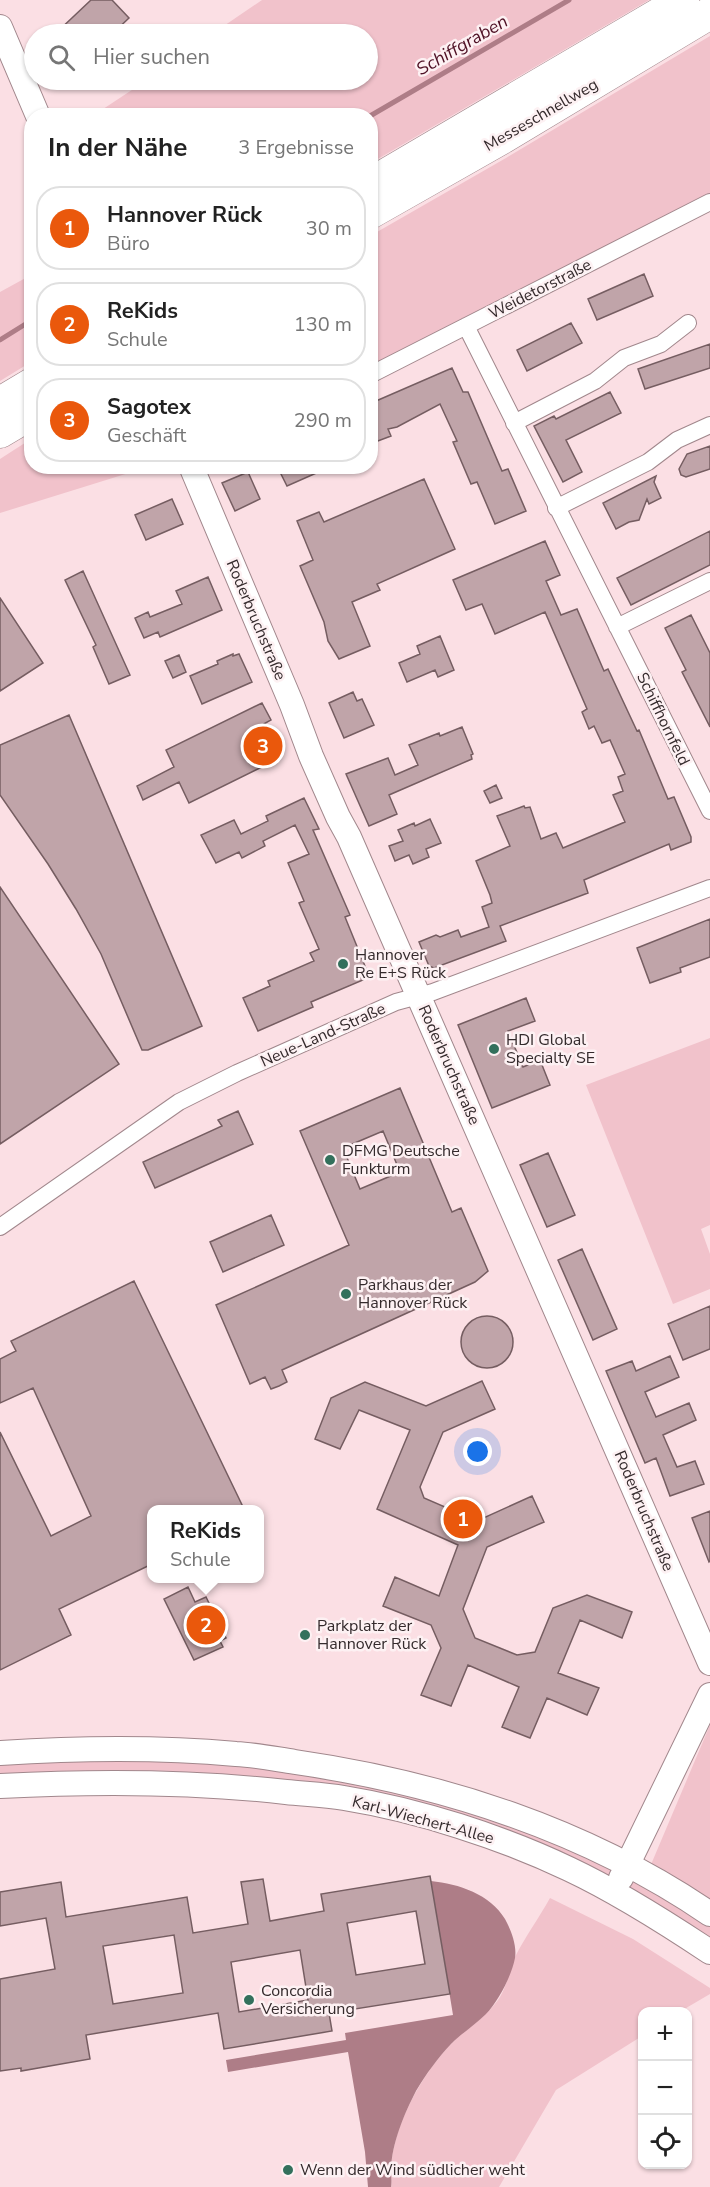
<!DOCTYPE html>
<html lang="de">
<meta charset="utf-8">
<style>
:root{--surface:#fff;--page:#f6f6f6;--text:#222;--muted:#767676;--line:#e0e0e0;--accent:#ea580c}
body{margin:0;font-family:"Nunito Sans",sans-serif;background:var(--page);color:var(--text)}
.controls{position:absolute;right:18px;bottom:18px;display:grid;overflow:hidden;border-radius:12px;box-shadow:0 2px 4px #0004}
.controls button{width:54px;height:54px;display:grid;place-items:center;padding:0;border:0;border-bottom:2px solid var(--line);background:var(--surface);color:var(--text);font:30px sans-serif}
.you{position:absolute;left:478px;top:1452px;width:21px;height:21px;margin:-15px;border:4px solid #fff;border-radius:50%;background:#1a73e8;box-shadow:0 0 0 9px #1a73e833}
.badge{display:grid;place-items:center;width:39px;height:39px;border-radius:50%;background:var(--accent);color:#fff;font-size:20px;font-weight:700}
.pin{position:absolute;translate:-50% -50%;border:3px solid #fff;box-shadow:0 2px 6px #0006}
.popup{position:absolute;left:147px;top:1505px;width:117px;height:78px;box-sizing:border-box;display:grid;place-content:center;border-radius:12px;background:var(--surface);filter:drop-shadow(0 2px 4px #0005);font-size:20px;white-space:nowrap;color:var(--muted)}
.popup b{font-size:22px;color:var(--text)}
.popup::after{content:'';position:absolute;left:50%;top:100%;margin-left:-12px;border:12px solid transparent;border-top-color:var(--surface)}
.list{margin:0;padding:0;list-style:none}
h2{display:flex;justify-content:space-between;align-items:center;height:78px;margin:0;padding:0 24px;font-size:26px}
h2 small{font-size:20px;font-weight:400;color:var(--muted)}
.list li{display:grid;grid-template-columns:39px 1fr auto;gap:18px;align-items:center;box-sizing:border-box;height:84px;margin:0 12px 12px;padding:0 12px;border:2px solid var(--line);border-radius:24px}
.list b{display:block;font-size:22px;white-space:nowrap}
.list p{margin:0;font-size:20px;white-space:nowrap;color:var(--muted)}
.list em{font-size:20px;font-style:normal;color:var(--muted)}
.icon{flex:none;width:33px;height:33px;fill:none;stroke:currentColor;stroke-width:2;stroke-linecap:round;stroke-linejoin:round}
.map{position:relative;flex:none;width:710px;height:2187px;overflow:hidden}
.search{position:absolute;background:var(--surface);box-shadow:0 2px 4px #0004;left:24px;top:24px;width:354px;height:66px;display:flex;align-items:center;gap:15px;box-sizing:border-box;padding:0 21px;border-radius:33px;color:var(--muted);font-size:22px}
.panel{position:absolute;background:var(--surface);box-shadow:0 2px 4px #0004;left:24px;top:108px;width:354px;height:366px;border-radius:24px}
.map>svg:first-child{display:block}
.green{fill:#f1c2cb}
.water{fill:#ae7d87}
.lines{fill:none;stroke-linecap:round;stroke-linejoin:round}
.stream{stroke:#ae7d87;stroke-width:5}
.building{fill:#c0a4a9;stroke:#755d61;stroke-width:1.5;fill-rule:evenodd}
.street-casing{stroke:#a1878c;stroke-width:18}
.secondary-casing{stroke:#a1878c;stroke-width:26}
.highway-casing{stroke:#a1878c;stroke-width:33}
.street{stroke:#fff;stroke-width:16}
.secondary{stroke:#fff;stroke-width:24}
.highway{stroke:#fff;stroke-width:32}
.poi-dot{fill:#33705c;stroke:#fdf1f3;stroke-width:2}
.labels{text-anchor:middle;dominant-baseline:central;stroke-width:5;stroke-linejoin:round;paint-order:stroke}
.street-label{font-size:16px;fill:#342a2c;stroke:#fdf1f3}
.poi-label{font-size:16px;fill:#342a2c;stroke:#fdf1f3;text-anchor:start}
.water-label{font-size:18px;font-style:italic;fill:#4f1125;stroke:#fdf1f3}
</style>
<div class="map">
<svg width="710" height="2187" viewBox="0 0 710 2187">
<rect width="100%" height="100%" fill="#fbdfe4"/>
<path class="green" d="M262,0H649L371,163L370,116L94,115L147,80H368V34H212Z
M710,36V202L371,375L370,236L506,158Z
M31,275V362L0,381V292Z
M31,439L32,466L148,467L0,513V459Z
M710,1038V1225L701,1229L710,1254V1289L673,1304L586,1085Z
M710,1725V1952L570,1869L345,1798L0,1786V1753L345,1769L647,1874Z
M550,1898L633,1939L710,1988V1994L681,2011L642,2012V2036L556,2090L499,2187H391C392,2181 391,2175 391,2169C393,2125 422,2074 452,2043C467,2028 486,2017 498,2000C507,1987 509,1971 515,1957C525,1937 539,1918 550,1898Z"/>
<path class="water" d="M431,1881C459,1884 490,1894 505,1919C511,1930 517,1945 515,1958C512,1975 498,2002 486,2014C475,2025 462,2033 451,2044C438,2058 426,2074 416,2091C404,2114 392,2143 391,2169C391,2175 392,2181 391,2187H368L365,2152L348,2052L228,2072L226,2060L346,2040L345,2033L453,2015Z"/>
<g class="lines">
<path class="stream" d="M370,116L569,0
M0,340L32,320"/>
</g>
<path class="building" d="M91,0H112L129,18L112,34H55Z
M644,274L653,296L597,320L588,299Z
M571,323L582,343L527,371L517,350Z
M710,344V368L645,389L638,369Z
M452,368L463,392H468L502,471L508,469L526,511L495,524L477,482L471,484L453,442L457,441L440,404L397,427L388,429L391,436L370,444V408L377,405L376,401Z
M610,392L621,413L566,440L582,472L563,482L534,426L554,416L556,419Z
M710,446V469L686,477L681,475L679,469L687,454Z
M277,466H330V467L287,486Z
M248,472L260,499L235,511L222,483Z
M656,476L654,482L661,498L649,504L647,499L639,520L629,522L616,529L603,503Z
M424,479L455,549L377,584L380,590L352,602L370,646L339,659L328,641L324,622L300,566L313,560L297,521L319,512L324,522Z
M172,499L183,524L146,540L135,515Z
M710,531V565L631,605L617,578Z
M545,541L560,575L546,581L561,615L577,609L604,671L608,669L637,731L639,730L668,799L674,797L691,837V842L671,850L669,844L584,880L588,893L500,926L506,941L434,968L429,966L419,942L436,935L440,937L458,930L461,937L489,927L482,907L492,903L490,895L476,861L510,846L497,816L524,806L525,808L530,807L541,839L556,833L563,848L625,822L613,795L623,791L618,777L625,774L610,740L602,743L594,726L589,729L582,712L587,709L545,612L495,634L482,604L466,610L453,580Z
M83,571L130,675L109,684L93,647L96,645L65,580Z
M208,577L222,610L160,637L158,632L144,638L135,618L148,612L150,617L182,604L176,591Z
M0,598L43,663L0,691Z
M691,615L710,653V727L682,672L686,670L665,628Z
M440,636L454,670L438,677L435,670L407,682L399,663L420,654L417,646Z
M233,654V656L239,654L252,682L202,704L190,676L218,664L217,661Z
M179,655L186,672L173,678L165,661Z
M353,692L357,701L362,699L374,725L344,738L329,703Z
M262,703L271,720L260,726L274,756V761L189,803L179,782L143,800L137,786L174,767L166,750Z
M69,715L202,1026L148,1050H142L101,954L76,909L48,864L0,795V745Z
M462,727L473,754L471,755L472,759L389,795L397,814L369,826L346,774L388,758L395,775L418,765L409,745L439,733L440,736Z
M496,785L502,798L490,803L484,791Z
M304,798L319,829L313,830L350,915L345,917L367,971L363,980L311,1002L313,1007L258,1031L243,998L270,986L268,981L314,961L310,953L319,949L299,903L304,901L288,863L309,854L295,825L263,841L265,846L242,858L239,852L216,863L201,835L234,820L241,834L268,821L266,816Z
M430,819L441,843L426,849L429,857L413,864L409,855L395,861L389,846L403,841L398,830L414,823L415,826Z
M0,887L119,1064L0,1144Z
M710,919V957L680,968L681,972L650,983L637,948Z
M526,998L535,1021L508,1031L523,1067L540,1060L550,1085L492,1108L458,1025Z
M400,1088L452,1212L461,1208L488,1271L475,1282L282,1370L287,1382L279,1386L271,1389L265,1377L250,1384L216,1305L349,1245L300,1131ZM383,1131L400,1172L360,1189L343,1148Z
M238,1111L253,1144L155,1188L143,1162L222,1126L218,1120Z
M548,1153L575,1215L547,1227L520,1165Z
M271,1215L284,1245L223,1272L210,1242Z
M582,1249L617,1329L593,1340L558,1260Z
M134,1281L244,1509H152V1564L59,1609L71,1635L0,1670V1432L51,1536L91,1516L33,1388L0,1403V1359L16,1351L11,1341Z
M710,1306V1349L683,1360L668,1324Z
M461 1342a26 26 0 1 1 52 0a26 26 0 1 1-52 0Z
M670,1356L679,1377L645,1392L656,1417L689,1403L696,1420L663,1435L677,1467L695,1461L704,1484L670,1496L656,1458L645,1463L606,1371L632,1361L636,1371Z
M482,1381L495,1409L443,1432L420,1487L424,1498L477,1521L532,1496L544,1522L487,1547L463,1609L475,1638L517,1655L535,1652L553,1608L587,1595L632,1612L622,1638L580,1620L558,1673L599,1688L587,1715L547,1698L530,1738L502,1727L519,1687L468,1665L451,1706L421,1695L441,1648L431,1625L383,1606L395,1577L439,1596L458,1545L377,1509L410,1430L359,1410L340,1449L315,1439L331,1398L365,1382L426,1406Z
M710,1511V1561L709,1562L692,1518Z
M188,1587L195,1602L206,1597L226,1638L220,1641L223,1647L194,1660L164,1599Z
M430,1876L450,1994L329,2013L332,2031L224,2049L218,2013L86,2035L90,2059L21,2071V2068L0,2071V1979L55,1969L46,1918L0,1926V1892L61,1882L66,1917L187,1897L193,1933L248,1924L241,1882L263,1879L270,1921L324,1911L321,1894ZM416,1911L425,1964L356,1975L347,1923ZM174,1935L183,1993L113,2004L103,1946ZM300,1950L308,2000L239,2012L231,1962Z"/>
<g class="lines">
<defs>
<path id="street" d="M466,326L710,811
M370,375L710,202
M514,423L595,381L624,358L661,344L688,323
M556,508L648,462L677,440L710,425
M617,627L710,581
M0,1227L179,1102L237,1073L396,1002L433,992L710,888"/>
<path id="secondary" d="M0,27L38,116
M191,466L292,705L311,756L338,817L349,837L710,1663
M0,1753C79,1748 158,1747 236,1754C256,1755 275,1759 295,1762C441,1783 587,1830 710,1914
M0,1786C96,1781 190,1781 286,1792C305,1794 325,1795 344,1798C418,1810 502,1837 569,1869C618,1892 665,1922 710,1952
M621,1878L710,1695"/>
<path id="highway" d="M370,184L683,0
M370,213L502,138L710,13
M0,403L32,384
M0,432L32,413"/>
</defs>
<use href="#street" class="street-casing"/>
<use href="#secondary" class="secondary-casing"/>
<use href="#highway" class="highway-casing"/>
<use href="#street" class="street"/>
<use href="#secondary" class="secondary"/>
<use href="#highway" class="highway"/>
</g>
<g class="poi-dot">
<circle cx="343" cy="964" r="6"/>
<circle cx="494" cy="1049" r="6"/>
<circle cx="330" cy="1160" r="6"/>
<circle cx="346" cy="1294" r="6"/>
<circle cx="305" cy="1635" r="6"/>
<circle cx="249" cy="2000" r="6"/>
<circle cx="288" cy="2170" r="6"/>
</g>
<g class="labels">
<g class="street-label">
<text transform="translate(541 115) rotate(-30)">Messeschnellweg</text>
<text transform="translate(540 289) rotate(-27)">Weidetorstraße</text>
<text transform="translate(256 620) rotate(67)">Roderbruchstraße</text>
<text transform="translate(663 719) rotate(64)">Schiffhornfeld</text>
<text transform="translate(323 1035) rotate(-24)">Neue-Land-Straße</text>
<text transform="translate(449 1065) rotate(66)">Roderbruchstraße</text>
<text transform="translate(644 1511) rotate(67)">Roderbruchstraße</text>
<text transform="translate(423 1820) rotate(15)">Karl-Wiechert-Allee</text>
</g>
<g class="poi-label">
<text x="355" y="955">Hannover<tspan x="355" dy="18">Re E+S Rück</tspan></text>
<text x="506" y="1040">HDI Global<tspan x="506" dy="18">Specialty SE</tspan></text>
<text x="342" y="1151">DFMG Deutsche<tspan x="342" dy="18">Funkturm</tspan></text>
<text x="358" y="1285">Parkhaus der<tspan x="358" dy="18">Hannover Rück</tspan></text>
<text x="317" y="1626">Parkplatz der<tspan x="317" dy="18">Hannover Rück</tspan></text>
<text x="261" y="1991">Concordia<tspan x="261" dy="18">Versicherung</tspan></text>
<text x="300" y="2170">Wenn der Wind südlicher weht</text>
</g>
<g class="water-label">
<text transform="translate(462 45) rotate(-30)">Schiffgraben</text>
</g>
</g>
</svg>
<div class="controls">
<button>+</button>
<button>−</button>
<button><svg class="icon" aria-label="locate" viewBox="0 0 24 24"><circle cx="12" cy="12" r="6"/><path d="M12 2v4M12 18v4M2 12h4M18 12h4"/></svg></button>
</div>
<div class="you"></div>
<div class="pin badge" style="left:463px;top:1519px">1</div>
<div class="pin badge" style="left:206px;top:1625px">2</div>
<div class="popup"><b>ReKids</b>Schule</div>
<div class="pin badge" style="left:263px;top:746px">3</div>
<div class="search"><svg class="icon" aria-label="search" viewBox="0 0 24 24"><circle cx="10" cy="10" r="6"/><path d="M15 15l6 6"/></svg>Hier suchen</div>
<section class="panel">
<h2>In der Nähe<small>3 Ergebnisse</small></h2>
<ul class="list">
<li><span class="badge">1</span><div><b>Hannover Rück</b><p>Büro</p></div><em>30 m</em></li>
<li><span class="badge">2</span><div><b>ReKids</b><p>Schule</p></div><em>130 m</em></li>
<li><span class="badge">3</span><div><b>Sagotex</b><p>Geschäft</p></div><em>290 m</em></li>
</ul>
</section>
</div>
